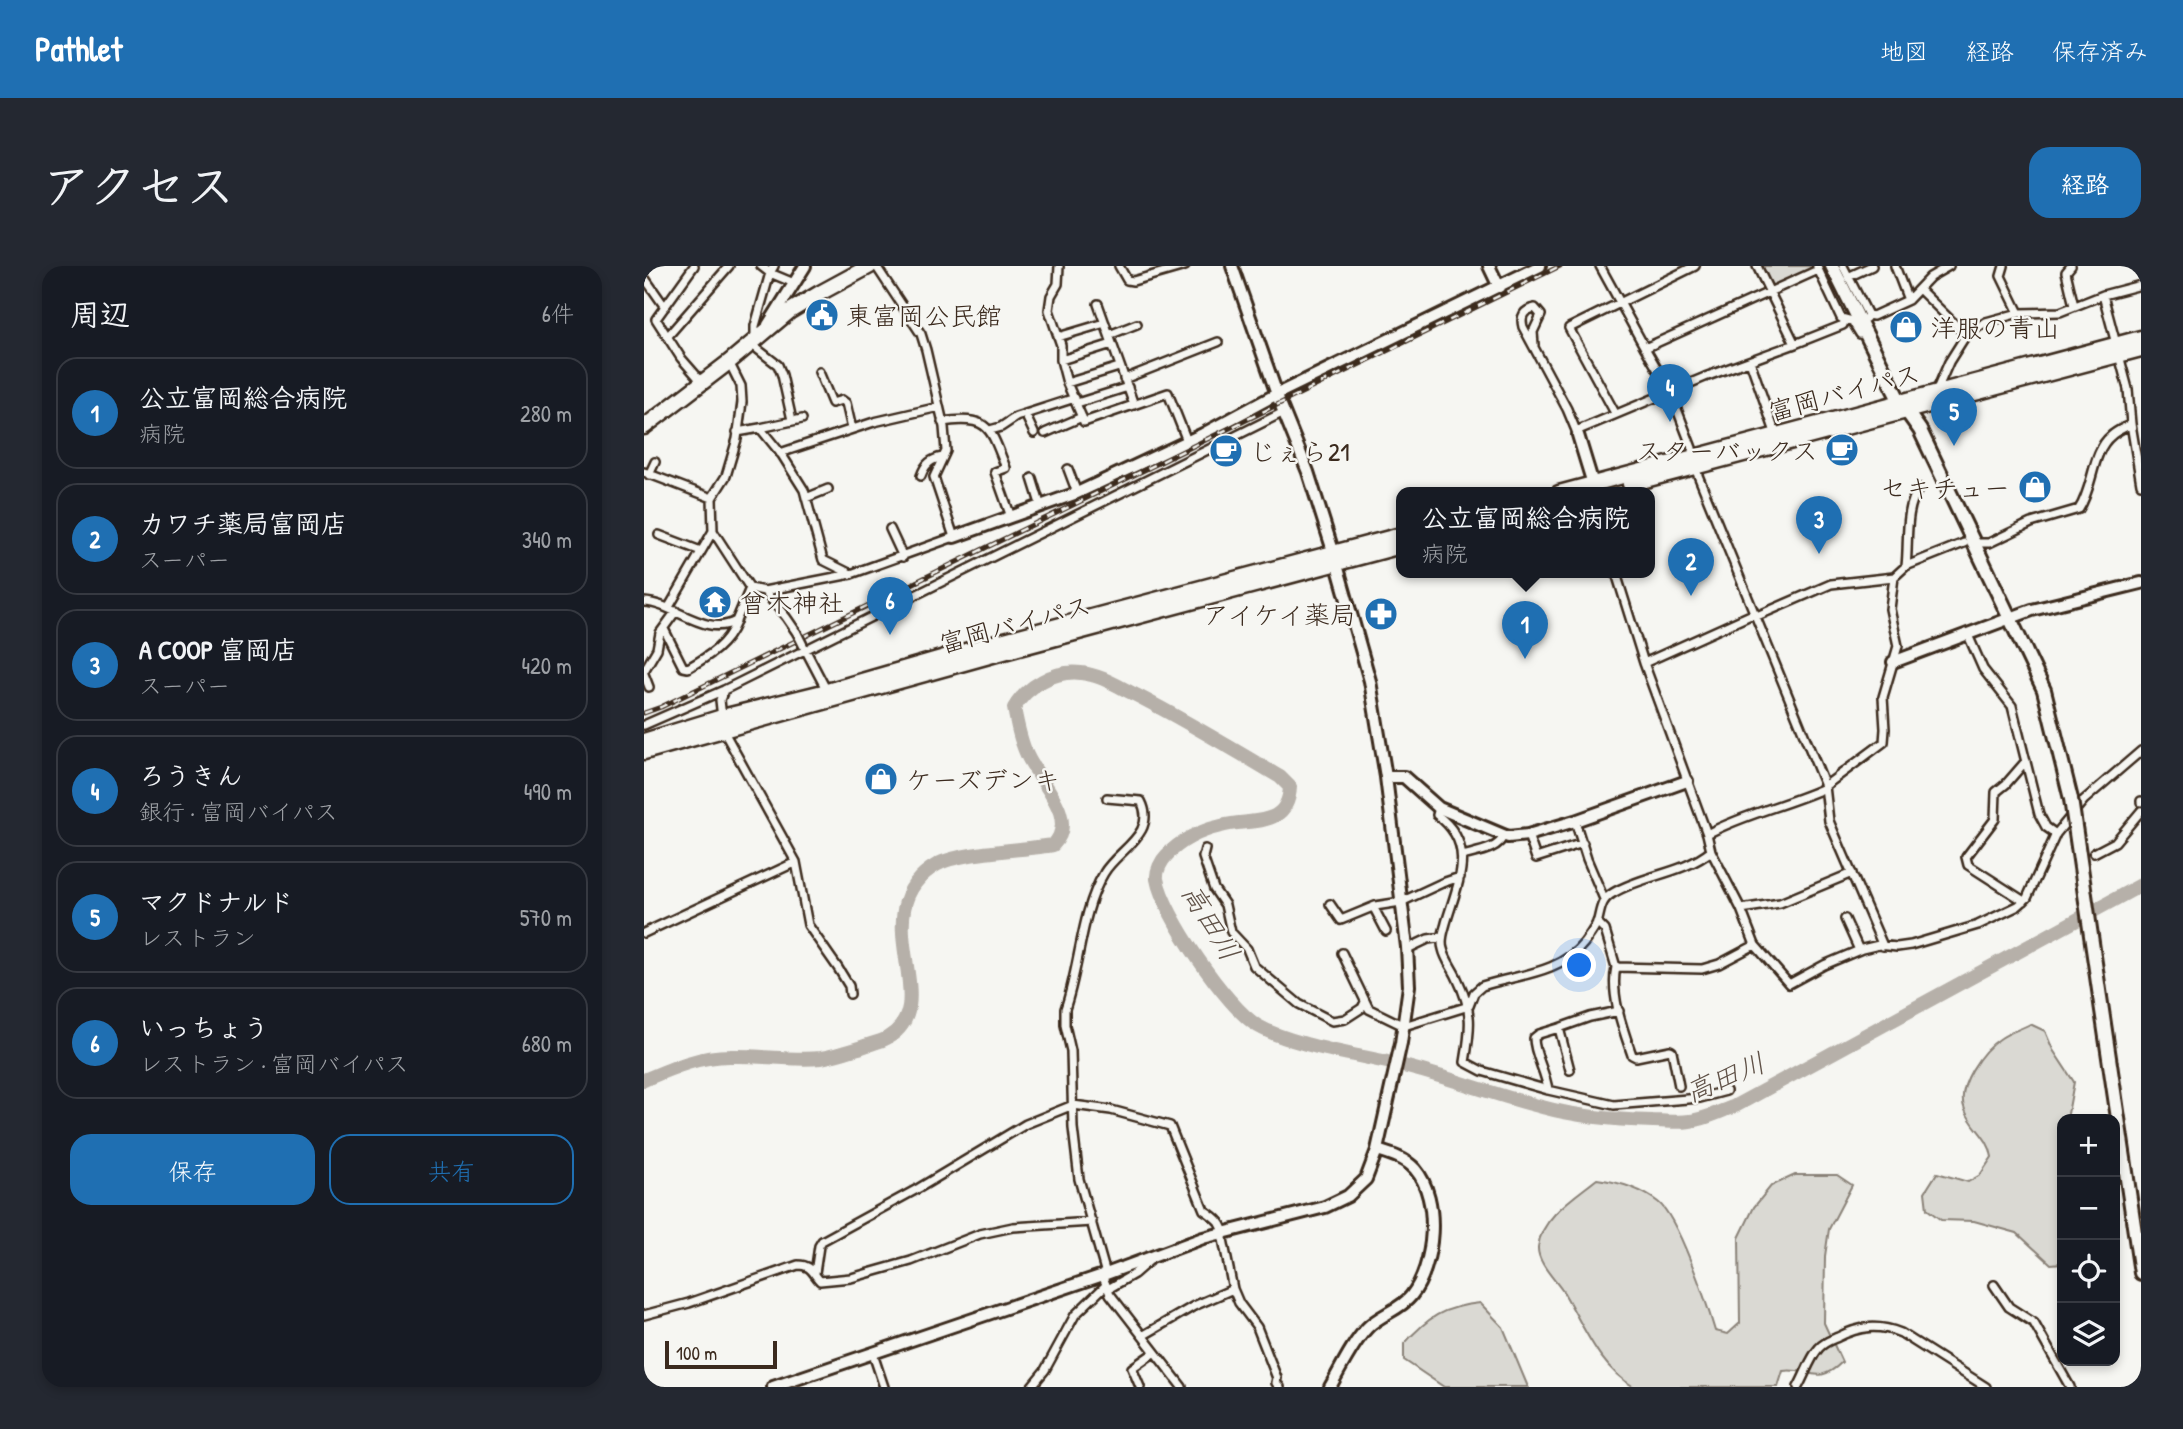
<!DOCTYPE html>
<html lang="ja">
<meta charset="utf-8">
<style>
:root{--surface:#171b24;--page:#242831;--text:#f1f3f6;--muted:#9ea1a6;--line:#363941;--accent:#1f6fb2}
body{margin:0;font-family:"Patrick Hand","Klee One",sans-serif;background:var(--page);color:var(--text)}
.controls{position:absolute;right:21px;bottom:21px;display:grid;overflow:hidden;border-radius:14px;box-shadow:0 4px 10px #0003}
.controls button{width:63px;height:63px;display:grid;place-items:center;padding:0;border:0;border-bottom:2px solid var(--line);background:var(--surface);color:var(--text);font:35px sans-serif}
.scale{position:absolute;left:21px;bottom:18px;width:112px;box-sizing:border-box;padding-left:7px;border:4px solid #3b2a1e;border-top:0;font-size:19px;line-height:24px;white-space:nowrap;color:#3b2a1e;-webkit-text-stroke:5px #f6f6f2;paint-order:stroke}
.you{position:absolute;left:936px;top:700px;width:24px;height:24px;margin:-18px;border:5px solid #fff;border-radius:50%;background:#1a73e8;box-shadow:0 0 0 10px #1a73e833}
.badge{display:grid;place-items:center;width:46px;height:46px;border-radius:50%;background:var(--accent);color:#fff;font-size:23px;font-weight:700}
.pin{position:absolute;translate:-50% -58px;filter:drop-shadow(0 2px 4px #0008)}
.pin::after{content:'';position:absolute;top:37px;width:24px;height:21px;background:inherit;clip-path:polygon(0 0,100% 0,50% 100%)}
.popup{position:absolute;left:752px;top:221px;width:259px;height:91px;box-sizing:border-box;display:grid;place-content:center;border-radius:14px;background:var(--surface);filter:drop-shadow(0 2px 5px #0005);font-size:23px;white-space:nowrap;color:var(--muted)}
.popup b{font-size:26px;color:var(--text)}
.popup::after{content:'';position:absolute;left:50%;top:100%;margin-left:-14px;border:14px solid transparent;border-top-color:var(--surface)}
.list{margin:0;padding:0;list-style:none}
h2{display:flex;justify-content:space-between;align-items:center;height:91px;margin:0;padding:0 28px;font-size:30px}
h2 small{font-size:23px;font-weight:400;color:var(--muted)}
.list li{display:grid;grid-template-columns:46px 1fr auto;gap:21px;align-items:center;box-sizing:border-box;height:112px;margin:0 14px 14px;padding:0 14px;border:2px solid var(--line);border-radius:21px}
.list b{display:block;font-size:26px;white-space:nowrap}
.list p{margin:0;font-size:23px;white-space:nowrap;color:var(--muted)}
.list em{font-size:23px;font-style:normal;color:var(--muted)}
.actions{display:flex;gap:14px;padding:21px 28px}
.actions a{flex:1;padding:16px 0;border:2px solid var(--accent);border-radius:21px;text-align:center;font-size:24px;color:var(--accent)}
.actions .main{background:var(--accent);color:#fff}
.icon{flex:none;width:38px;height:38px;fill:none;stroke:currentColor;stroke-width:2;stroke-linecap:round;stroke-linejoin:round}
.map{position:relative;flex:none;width:1497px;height:1121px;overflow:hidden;border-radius:21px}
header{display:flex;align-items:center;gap:42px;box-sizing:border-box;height:98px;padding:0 35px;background:var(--accent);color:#fff}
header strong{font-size:33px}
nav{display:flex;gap:38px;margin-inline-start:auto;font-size:24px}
.intro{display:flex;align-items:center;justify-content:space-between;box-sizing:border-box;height:168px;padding:0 42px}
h1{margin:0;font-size:49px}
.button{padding:18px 32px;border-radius:21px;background:var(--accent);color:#fff;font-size:24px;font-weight:700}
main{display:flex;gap:42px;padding:0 42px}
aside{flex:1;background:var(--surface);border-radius:21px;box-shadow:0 4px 10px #0003}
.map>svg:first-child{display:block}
.green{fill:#dad9d3;stroke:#8a8278;stroke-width:2}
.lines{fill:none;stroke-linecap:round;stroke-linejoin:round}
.river{stroke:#b6b0a9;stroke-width:14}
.street-casing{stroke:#3b2a1e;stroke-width:12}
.secondary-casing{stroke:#3b2a1e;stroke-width:16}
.primary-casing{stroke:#3b2a1e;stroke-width:18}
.highway-casing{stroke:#3b2a1e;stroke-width:19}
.street{stroke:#f6f6f2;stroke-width:7}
.secondary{stroke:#f6f6f2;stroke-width:10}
.primary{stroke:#f6f6f2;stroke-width:12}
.highway{stroke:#f6f6f2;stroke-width:14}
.rail-casing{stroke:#3b2a1e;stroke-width:5}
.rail{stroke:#f6f6f2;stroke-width:2.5;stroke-dasharray:8;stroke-linecap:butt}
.street-bridge-casing{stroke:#3b2a1e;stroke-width:12;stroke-linecap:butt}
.primary-bridge-casing{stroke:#3b2a1e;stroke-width:18;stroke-linecap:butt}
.street-bridge{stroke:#f6f6f2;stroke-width:7}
.primary-bridge{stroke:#f6f6f2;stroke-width:12}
.labels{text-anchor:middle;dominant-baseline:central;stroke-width:5;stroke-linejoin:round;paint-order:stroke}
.poi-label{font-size:26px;fill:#3b2a1e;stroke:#f6f6f2;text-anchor:start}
.street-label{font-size:26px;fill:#3b2a1e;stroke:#f6f6f2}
.water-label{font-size:28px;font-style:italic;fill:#605248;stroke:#f6f6f2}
</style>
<header>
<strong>Pathlet</strong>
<nav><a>地図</a><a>経路</a><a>保存済み</a></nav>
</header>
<div class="intro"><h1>アクセス</h1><a class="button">経路</a></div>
<main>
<aside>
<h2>周辺<small>6件</small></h2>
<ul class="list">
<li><span class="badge">1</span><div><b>公立富岡総合病院</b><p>病院</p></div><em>280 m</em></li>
<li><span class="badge">2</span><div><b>カワチ薬局富岡店</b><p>スーパー</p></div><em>340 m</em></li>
<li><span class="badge">3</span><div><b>A COOP 富岡店</b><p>スーパー</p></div><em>420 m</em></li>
<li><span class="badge">4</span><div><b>ろうきん</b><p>銀行 · 富岡バイパス</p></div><em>490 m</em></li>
<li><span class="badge">5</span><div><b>マクドナルド</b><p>レストラン</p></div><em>570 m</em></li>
<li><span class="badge">6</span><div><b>いっちょう</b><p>レストラン · 富岡バイパス</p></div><em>680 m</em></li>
</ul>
<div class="actions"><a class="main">保存</a><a>共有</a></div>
</aside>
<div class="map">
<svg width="1497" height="1121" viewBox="0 0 1497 1121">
<rect width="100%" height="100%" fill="#f6f6f2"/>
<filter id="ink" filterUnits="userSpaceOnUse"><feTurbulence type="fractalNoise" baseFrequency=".0143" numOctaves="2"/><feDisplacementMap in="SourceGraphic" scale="14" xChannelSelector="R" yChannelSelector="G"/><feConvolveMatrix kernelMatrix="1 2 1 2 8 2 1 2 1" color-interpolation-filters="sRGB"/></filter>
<g filter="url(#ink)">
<path class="green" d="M1118,0H1167L1166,3L1131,20L1126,18Z
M1386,758L1401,765L1409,784L1430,816L1423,853H1418V997L1407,998L1373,967L1330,955L1297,954L1283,943L1281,926L1293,907L1324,916L1336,909L1348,891C1345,871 1328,862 1321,844C1311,821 1338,784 1357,772C1366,766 1377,763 1386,758Z
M1151,909H1193L1208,919L1185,963L1181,990L1180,1057L1198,1096C1173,1121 1165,1101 1139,1105L1134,1121H990C955,1101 940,1061 920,1027C912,1014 893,997 894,981C897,951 932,930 953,913C975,916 996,922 1014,936C1034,951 1063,1038 1071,1065L1084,1068L1096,1057L1095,972L1110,941L1127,920Z
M836,1037L859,1061L884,1121H800L760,1094V1078C784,1051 799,1041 836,1037Z"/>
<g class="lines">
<path class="river" d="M0,814C28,802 55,790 86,790C116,789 147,795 177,792C190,790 205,785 218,781C226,778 236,776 243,772C304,738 214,643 294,598C317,586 380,584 409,579C436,552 395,516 383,489C376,474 373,458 370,442C383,420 410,404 437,407C457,409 475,421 492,429C541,454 589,483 636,511L646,521C644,563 606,552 577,560C555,565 538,573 523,589C517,595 512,605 513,613C519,648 583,742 614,760C649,780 715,789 756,799C804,811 851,829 898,841C934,851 972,854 1009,855C1021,855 1034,857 1046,855C1060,854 1077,845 1091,840L1497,619"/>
<defs>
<path id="street" d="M50,0L12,53L37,92L58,116
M117,0L126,7L150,17
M415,0L414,18L407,30L405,44L417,79V94L423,117L440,156L524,127L543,175
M475,0L483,14L489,15L541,0
M956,0L1001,82
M1199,0L1224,49L1222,52
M1251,0L1264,34
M1360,0L1357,10L1375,47
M1427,0L1422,6L1430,40
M1173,1L1197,52L1208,55L1216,68
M0,11L21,41
M1204,11L1228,0
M1275,23L1322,69
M1459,29L1484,123L1487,158L1497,218
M454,38L490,139
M1224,49L1229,50L1264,34L1286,11L1305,0
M465,69L493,58
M24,70L85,0
M414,71L461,57
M111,73V60L126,7L130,0
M107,78L134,99L138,109L148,154
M1151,78L1199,59L1201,53
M890,79L889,66L897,49L891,42C880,44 876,50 879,61L923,143L933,167
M417,94L468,78
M1106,95L1132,169
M85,96L97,120L98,136L93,173L82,210L68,232L69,265L106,322L120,325L207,308L310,271L290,211L302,185L300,161L282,84L277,68L232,0
M175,106L188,137L198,134L202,137L208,163
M480,113L574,76
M423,117L475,101
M1292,126L1305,96L1322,69L1342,56L1375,47L1416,46L1459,29L1497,19
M433,137L484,121
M971,147L925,62L1051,0
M381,148L390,167
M298,156C346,149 346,162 362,202L351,206L367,251
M116,162L158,153
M346,164L357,161L372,151L431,132
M932,165L1061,111L1151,78L1113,0
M93,166L116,162L138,189L160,224L179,294L207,308
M401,167L438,151
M1048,182L1026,125L1001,82L1174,4
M136,187L230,156L295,141
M1051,202L1181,520L1185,555L1239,680
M424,203L433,227
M0,206L68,232
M5,209L11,196
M277,210C281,198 287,193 299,191
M388,212L397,241
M162,232L184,223
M246,263L259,291
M15,269L57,285
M1329,277H1345L1387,257L1435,243C1449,223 1448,185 1467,170C1472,165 1480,162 1487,158
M1262,300C1265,275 1260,244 1275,222
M972,307L1000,397L1063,568L1067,585L1097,643L1111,679L1145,718L1180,699L1218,683L1235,679L1253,681L1267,679L1334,659L1374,640L1383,632L1412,568L1440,534L1497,485
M120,325L142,351L153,367
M0,336C30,337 62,372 92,355L106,322
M25,341L69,265
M1113,350L1187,318L1250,311L1262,300L1320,277
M20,363L39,401L44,402C65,390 83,379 92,356
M1324,369L1339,403L1368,440L1395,548L1402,561L1412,568
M160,381L183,425
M1000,397L1111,347
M0,405L13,383L16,367L32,345
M0,408L5,421
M78,452L76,434L80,424
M0,459L80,424L640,146
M79,464L152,596L164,659L194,702L205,720L206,728
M1181,520L1240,476L1241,463L1239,431L1254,380L1246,343L1250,311
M1497,535V536
M795,542L793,549C834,579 814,616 802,657C800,665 796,674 799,683C801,693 809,703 813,712C829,745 827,761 821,796L838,805L904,824L970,839L1056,832L1082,825
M931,555L943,593L960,633
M1063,568C1100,548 1143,539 1181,522
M884,569L892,592L939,577
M561,583L559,591L570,623L581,639L587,666L603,683L610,700L655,738L688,755L701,753L718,742L721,736
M1450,587L1471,576L1497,545
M818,590C832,586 855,584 860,569
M1380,635L1324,599L1322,591L1351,553L1352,526L1362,518L1382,495
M686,638L697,654L731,640L757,636L798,617L816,611
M731,640V644L742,665
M1097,643L1136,637L1208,607
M1201,653L1215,684
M953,656L961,664L972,701L1058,703L1075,698L1111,679
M0,667L152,596
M763,683L784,673L798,671
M698,687L725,743L760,760L825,740L830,727L838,720C872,709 917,707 940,677C945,670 952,661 954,654C957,642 957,634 969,627C999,609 1039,608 1067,585
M972,701C966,729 979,763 988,789L992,791L1026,784L1028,785L1035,820
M926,804L915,762L946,751L975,745
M904,824C902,806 890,789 890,772L895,768L915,762
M171,1007L175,980L178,975L275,922L382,858L429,839L467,844L526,860L560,944C571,951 582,959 579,973L589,1023L595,1037L613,1061L633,1112L632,1117L636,1121
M462,1008L435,913L429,862L427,785L421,759V743C436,700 437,645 460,607C473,584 514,568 497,535L463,532
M458,1009L466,1028L538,1121
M1350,1019L1365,1041L1390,1057L1426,1121
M464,1023L490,1008L506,994
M0,1049L45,1037L154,999C167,999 168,1006 176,1015L207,1012L267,995L336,968L369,961L448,956
M500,1069L550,1040L589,1023
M229,1088L240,1121
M387,1121L401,1104L431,1049L462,1019
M496,1121L488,1102L511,1086
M1154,1121C1161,1109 1166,1092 1175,1082C1180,1076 1187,1074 1194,1071C1216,1060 1234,1058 1257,1067L1342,1121"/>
<path id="secondary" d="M845,0L855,21
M124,59L161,0
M934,169L949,218
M310,271L433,227L559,168L633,128L896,0
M1249,396L1388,344L1497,317
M742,511H760L795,542L864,571L884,569L931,555L1043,515
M129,1121L462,1008L559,972L681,941L704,930L722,913L733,884L757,777L765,720L763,681L742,511L726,415L690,288L664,206L636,137L588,0
M686,1121C697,1102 708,1078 723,1062C735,1049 756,1044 767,1030C791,1000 797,933 771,903C761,892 746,888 733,884"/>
<path id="primary" d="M1188,0L1256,136L1276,164L1400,424L1427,533
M1456,731L1497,1007"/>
<path id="highway" d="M0,161L85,96L146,45L176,27L226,0
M986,218L1497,83
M915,227L1497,72
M0,475L78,451L183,425L353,376L757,269
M0,486L356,387L757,280"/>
</defs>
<use href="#street" class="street-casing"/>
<use href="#secondary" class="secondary-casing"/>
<use href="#primary" class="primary-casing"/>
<use href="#highway" class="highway-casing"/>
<use href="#street" class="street"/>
<use href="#secondary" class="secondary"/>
<use href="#primary" class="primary"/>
<use href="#highway" class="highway"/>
<defs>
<path id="rail" d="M0,447L17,441L916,0"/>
</defs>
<use href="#rail" class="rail-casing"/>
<use href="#rail" class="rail"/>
<defs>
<path id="street-bridge" d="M153,367L160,381"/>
<path id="primary-bridge" d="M1427,533L1456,731"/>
</defs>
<use href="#street-bridge" class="street-bridge-casing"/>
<use href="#primary-bridge" class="primary-bridge-casing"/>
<use href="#street-bridge" class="street-bridge"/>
<use href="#primary-bridge" class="primary-bridge"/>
</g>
</g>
<defs>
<symbol id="civic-disc" viewBox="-11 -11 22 22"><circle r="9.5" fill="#1f6fb2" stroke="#f6f6f2"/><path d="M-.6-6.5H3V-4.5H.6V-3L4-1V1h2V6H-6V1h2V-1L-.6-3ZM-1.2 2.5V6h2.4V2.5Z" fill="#fff"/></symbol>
<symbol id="shop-disc" viewBox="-11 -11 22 22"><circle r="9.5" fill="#1f6fb2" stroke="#f6f6f2"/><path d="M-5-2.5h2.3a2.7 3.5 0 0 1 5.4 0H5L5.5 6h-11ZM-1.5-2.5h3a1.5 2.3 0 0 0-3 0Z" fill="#fff"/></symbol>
<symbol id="cafe-disc" viewBox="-11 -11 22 22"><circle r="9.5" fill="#1f6fb2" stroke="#f6f6f2"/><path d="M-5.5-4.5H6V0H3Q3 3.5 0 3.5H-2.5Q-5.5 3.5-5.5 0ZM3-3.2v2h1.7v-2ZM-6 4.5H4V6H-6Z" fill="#fff"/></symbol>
<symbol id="temple-disc" viewBox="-11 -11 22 22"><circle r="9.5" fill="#1f6fb2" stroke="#f6f6f2"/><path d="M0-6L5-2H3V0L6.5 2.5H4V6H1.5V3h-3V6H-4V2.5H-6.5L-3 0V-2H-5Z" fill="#fff"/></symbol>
<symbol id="pharmacy-disc" viewBox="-11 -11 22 22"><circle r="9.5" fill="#1f6fb2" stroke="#f6f6f2"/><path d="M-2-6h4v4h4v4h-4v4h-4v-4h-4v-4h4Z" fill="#fff"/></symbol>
</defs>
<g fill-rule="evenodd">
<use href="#civic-disc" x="159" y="30" width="38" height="38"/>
<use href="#shop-disc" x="1243" y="42" width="38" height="38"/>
<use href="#cafe-disc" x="1179" y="165" width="38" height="38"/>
<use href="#cafe-disc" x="563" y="166" width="38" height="38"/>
<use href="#shop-disc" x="1372" y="202" width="38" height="38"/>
<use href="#temple-disc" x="52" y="317" width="38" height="38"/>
<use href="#pharmacy-disc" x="718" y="329" width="38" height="38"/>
<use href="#shop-disc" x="218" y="494" width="38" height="38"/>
</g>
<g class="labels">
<g class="poi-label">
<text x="202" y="49">東富岡公民館</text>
<text x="1286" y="61">洋服の青山</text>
<text x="1174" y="184" text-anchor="end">スターバックス</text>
<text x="606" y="185">じぇら21</text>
<text x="1366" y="221" text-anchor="end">セキチュー</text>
<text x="96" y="336">曾木神社</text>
<text x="712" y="348" text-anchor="end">アイケイ薬局</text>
<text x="262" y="513">ケーズデンキ</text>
</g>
<g class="street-label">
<text transform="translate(1200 126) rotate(-15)">富岡バイパス</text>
<text transform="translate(371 358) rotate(-15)">富岡バイパス</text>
</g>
<g class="water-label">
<text transform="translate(567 656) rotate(59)">高田川</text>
<text transform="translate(1081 811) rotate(-23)">高田川</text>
</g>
</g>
</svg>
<div class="controls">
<button>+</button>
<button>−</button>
<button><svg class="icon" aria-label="locate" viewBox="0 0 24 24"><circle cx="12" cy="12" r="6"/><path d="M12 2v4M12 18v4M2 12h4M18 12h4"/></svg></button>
<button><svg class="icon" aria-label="layers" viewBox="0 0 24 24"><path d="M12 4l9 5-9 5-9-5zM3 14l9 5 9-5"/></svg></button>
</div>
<div class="scale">100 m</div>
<div class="you"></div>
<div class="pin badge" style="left:881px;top:393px">1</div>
<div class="popup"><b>公立富岡総合病院</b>病院</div>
<div class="pin badge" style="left:1047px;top:330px">2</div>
<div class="pin badge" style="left:1175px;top:288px">3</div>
<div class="pin badge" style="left:1026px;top:156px">4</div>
<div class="pin badge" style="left:1310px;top:180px">5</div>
<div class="pin badge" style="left:246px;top:369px">6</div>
</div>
</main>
